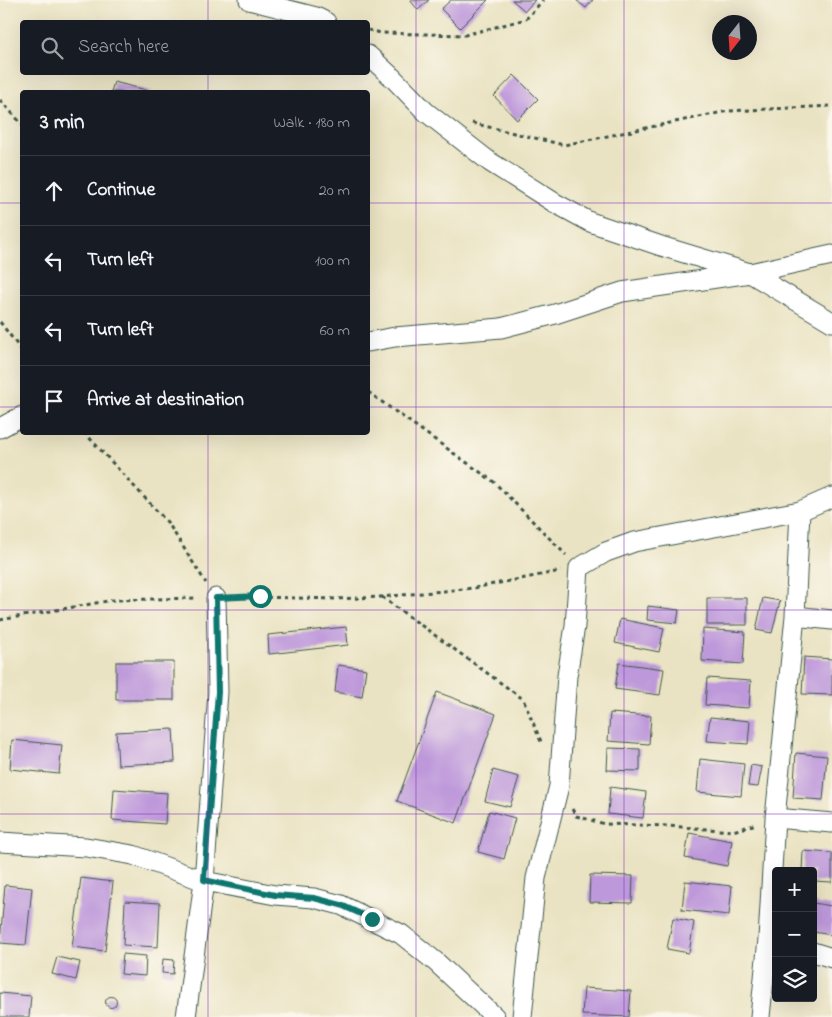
<!DOCTYPE html>
<meta charset="utf-8">
<style>
:root{--surface:#171b24;--page:#242831;--text:#f1f3f6;--muted:#9ea1a6;--line:#363941}
body{margin:0;font-family:"Indie Flower",sans-serif;background:var(--page);color:var(--text)}
.controls{position:absolute;right:15px;bottom:15px;display:grid;overflow:hidden;border-radius:5px;box-shadow:0 5px 20px #0002}
.controls button{width:45px;height:45px;display:grid;place-items:center;padding:0;border:0;border-bottom:1px solid var(--line);background:var(--surface);color:var(--text);font:25px sans-serif}
.compass{position:absolute;left:712px;top:15px;width:45px;height:45px;border-radius:50%;background:var(--surface);box-shadow:0 5px 20px #0002;rotate:197deg}
.stop{position:absolute;width:15px;height:15px;margin:-11px;border:4px solid #0f766e;border-radius:50%;background:#fff}
.stop.end{background:#0f766e;border-color:#fff;box-shadow:0 1px 5px #0008}
.list{margin:0;padding:0;list-style:none}
h2{display:flex;justify-content:space-between;align-items:center;height:65px;margin:0;padding:0 20px;font-size:21px}
h2 small{font-size:16px;font-weight:400;color:var(--muted)}
.list li{display:grid;grid-template-columns:32px 1fr auto;gap:15px;align-items:center;box-sizing:border-box;height:70px;padding:0 20px;border-top:1px solid var(--line)}
.list b{display:block;font-size:19px;white-space:nowrap}
.list em{font-size:16px;font-style:normal;color:var(--muted)}
.icon{flex:none;width:28px;height:28px;fill:none;stroke:currentColor;stroke-width:2;stroke-linecap:round;stroke-linejoin:round}
.map{position:relative;flex:none;width:832px;height:1017px;overflow:hidden}
.search{position:absolute;background:var(--surface);box-shadow:0 5px 20px #0002;left:20px;top:20px;width:350px;height:55px;display:flex;align-items:center;gap:12px;box-sizing:border-box;padding:0 18px;border-radius:5px;color:var(--muted);font-size:19px}
.panel{position:absolute;background:var(--surface);box-shadow:0 5px 20px #0002;left:20px;top:90px;width:350px;height:345px;border-radius:5px}
.map>svg:first-child{display:block}
.building{fill:#bd98da}
.lines{fill:none;stroke-linecap:round;stroke-linejoin:round}
.minor-casing{stroke:#3d5649;stroke-width:21}
.path{stroke:#3d5649;stroke-width:3;stroke-dasharray:4 4;stroke-linecap:butt}
.minor{stroke:#fff;stroke-width:19}
.route{stroke:#0f766e;stroke-width:6}
.grid{fill:none;stroke:#7b2cbf;stroke-width:1;stroke-opacity:0.55}
</style>
<div class="map">
<svg width="832" height="1017" viewBox="0 0 832 1017">
<rect width="100%" height="100%" fill="#fbf7ec"/>
<filter id="ink" filterUnits="userSpaceOnUse"><feTurbulence type="fractalNoise" baseFrequency=".02" numOctaves="2"/><feDisplacementMap in="SourceGraphic" scale="10" xChannelSelector="R" yChannelSelector="G"/><feConvolveMatrix kernelMatrix="1 2 1 2 8 2 1 2 1" color-interpolation-filters="sRGB"/></filter>
<filter id="wash" filterUnits="userSpaceOnUse"><feTurbulence type="fractalNoise" baseFrequency=".0096" numOctaves="4" result="noise"/><feDisplacementMap in="SourceGraphic" scale="20" xChannelSelector="R" yChannelSelector="G"/><feGaussianBlur stdDeviation="1.12" result="paint"/><feColorMatrix in="noise" values="0 0 0 0 0 0 0 0 0 0 0 0 0 0 0 0 0 1.4 0 .05"/><feComposite in="paint" operator="in"/></filter>
<g filter="url(#wash)">
<rect width="100%" height="100%" fill="#eae3c3"/>
<g id="blocks">
<path class="building" d="M410,0H429L418,10Z
M451,0H488L460,28L441,9Z
M512,0H535L525,11Z
M576,0H593L586,8Z
M514,75L538,99L517,120L494,96Z
M114,82L154,92H111Z
M707,598H747V625H707Z
M763,598L780,601L772,633L756,630Z
M648,606L679,610L677,623L647,620Z
M620,619L664,628L659,652L615,643Z
M346,627L348,645L269,654L268,635Z
M703,629L745,632L743,664L702,661Z
M804,657L832,659V695L802,694Z
M116,662H174V700H116Z
M619,663L664,669L660,695L615,689Z
M338,665L366,669L362,697L335,692Z
M707,678L751,681L749,708L705,705Z
M437,692L496,714L456,823L397,801Z
M610,713L651,716L649,744L608,741Z
M710,717L750,721L748,744L707,741Z
M173,729L175,762L118,765L116,732Z
M12,740L62,745L59,774L10,769Z
M608,748L640,749V771L607,770Z
M796,753L827,756L823,800L793,798Z
M700,759L744,764L741,796L697,792Z
M751,765L762,767L758,787L748,786Z
M493,770L519,777L510,807L485,801Z
M610,787L646,792L643,818L608,814Z
M114,789L167,793L165,824L112,820Z
M489,811L515,818L504,859L478,852Z
M689,833L732,841L727,866L685,858Z
M803,851L832,853V882L813,881V871H802Z
M590,875L633,876L632,903L589,902Z
M81,878L113,882L105,951L72,947Z
M685,881L732,886L729,915L682,910Z
M5,885L32,888L26,945L0,943Z
M125,901L160,903L158,947L123,945Z
M813,903L832,906V935L813,932Z
M673,918L694,922L689,953L667,949Z
M123,954L146,956L145,976L121,974Z
M57,957L80,962L76,980L52,974Z
M163,959L174,960L173,974L162,973Z
M584,988L631,991L629,1017L582,1015Z
M0,993L31,996L29,1017H0Z
M105.5 1002a5.5 5.5 0 1 1 11 0a5.5 5.5 0 1 1-11 0Z"/>
</g>
</g>
<g filter="url(#ink)">
<use href="#blocks" fill-opacity="0" stroke="#3d5649" stroke-width="1"/>
<g class="lines">
<defs>
<path id="minor" d="M249,0L316,17L326,22
M368,55L394,79L426,112L490,162L555,203L590,222L661,246L750,273L832,322
M368,342L395,337L501,328L555,314L622,292L750,273L832,255
M0,428L22,416
M795,616L832,620
M775,818L832,823
M0,842L86,847L133,855L204,881L275,895L314,898L341,905L401,934L436,962L495,1017
M813,952L832,958
M186,1017L204,881L218,692L216,598
M522,1017L536,878L559,786L567,676L575,626L579,568L606,552L634,542L800,511L832,497
M760,1017L768,939L775,818L795,616L800,511"/>
</defs>
<use href="#minor" class="minor-casing"/>
<path class="path" d="M368,30L381,33L465,35L526,19L543,0
M0,100L22,124
M472,123L564,145L728,111L832,106
M0,322L22,351
M368,392L494,482L566,555
M84,432L168,523L206,583
M235,597H260L336,599L381,597L474,588L561,571
M382,597L523,699L542,744
M0,620L113,600L198,598
M572,809L576,816L605,824L669,826L733,831L756,824"/>
<use href="#minor" class="minor"/>
</g>
</g>
<g class="lines" filter="url(#ink)">
<path class="route" d="M260,596L216,598L218,692L204,880L275,895L314,898L341,905L372,919"/>
</g>
<path class="grid" d="M208,0V22M416,0V1017M624,0V1017M208,72V92M0,203H22M368,203H832M0,407H22M368,407H832M208,432V1017M0,610H832M0,814H832"/>
</svg>
<div class="controls">
<button>+</button>
<button>−</button>
<button><svg class="icon" aria-label="layers" viewBox="0 0 24 24"><path d="M12 4l9 5-9 5-9-5zM3 14l9 5 9-5"/></svg></button>
</div>
<svg class="compass" viewBox="-18 -18 36 36"><path d="M0-13l5 13h-10z" fill="#e53935"/><path d="M0 13l5-13h-10z" fill="#9ea1a6"/></svg>
<div class="stop" style="left:260px;top:596px"></div>
<div class="stop end" style="left:372px;top:919px"></div>
<div class="search"><svg class="icon" aria-label="search" viewBox="0 0 24 24"><circle cx="10" cy="10" r="6"/><path d="M15 15l6 6"/></svg>Search here</div>
<section class="panel">
<h2>3 min<small>Walk · 180 m</small></h2>
<ul class="list">
<li><svg class="icon" aria-label="ahead" viewBox="0 0 24 24"><path d="M12 20V5M6 11l6-6 6 6"/></svg><div><b>Continue</b></div><em>20 m</em></li>
<li><svg class="icon" aria-label="left" viewBox="0 0 24 24"><path d="M17 20v-9H6M10 6l-5 5 5 5"/></svg><div><b>Turn left</b></div><em>100 m</em></li>
<li><svg class="icon" aria-label="left" viewBox="0 0 24 24"><path d="M17 20v-9H6M10 6l-5 5 5 5"/></svg><div><b>Turn left</b></div><em>60 m</em></li>
<li><svg class="icon" aria-label="arrive" viewBox="0 0 24 24"><path d="M6 21V4h12l-3 4 3 4H6"/></svg><div><b>Arrive at destination</b></div></li>
</ul>
</section>
</div>
